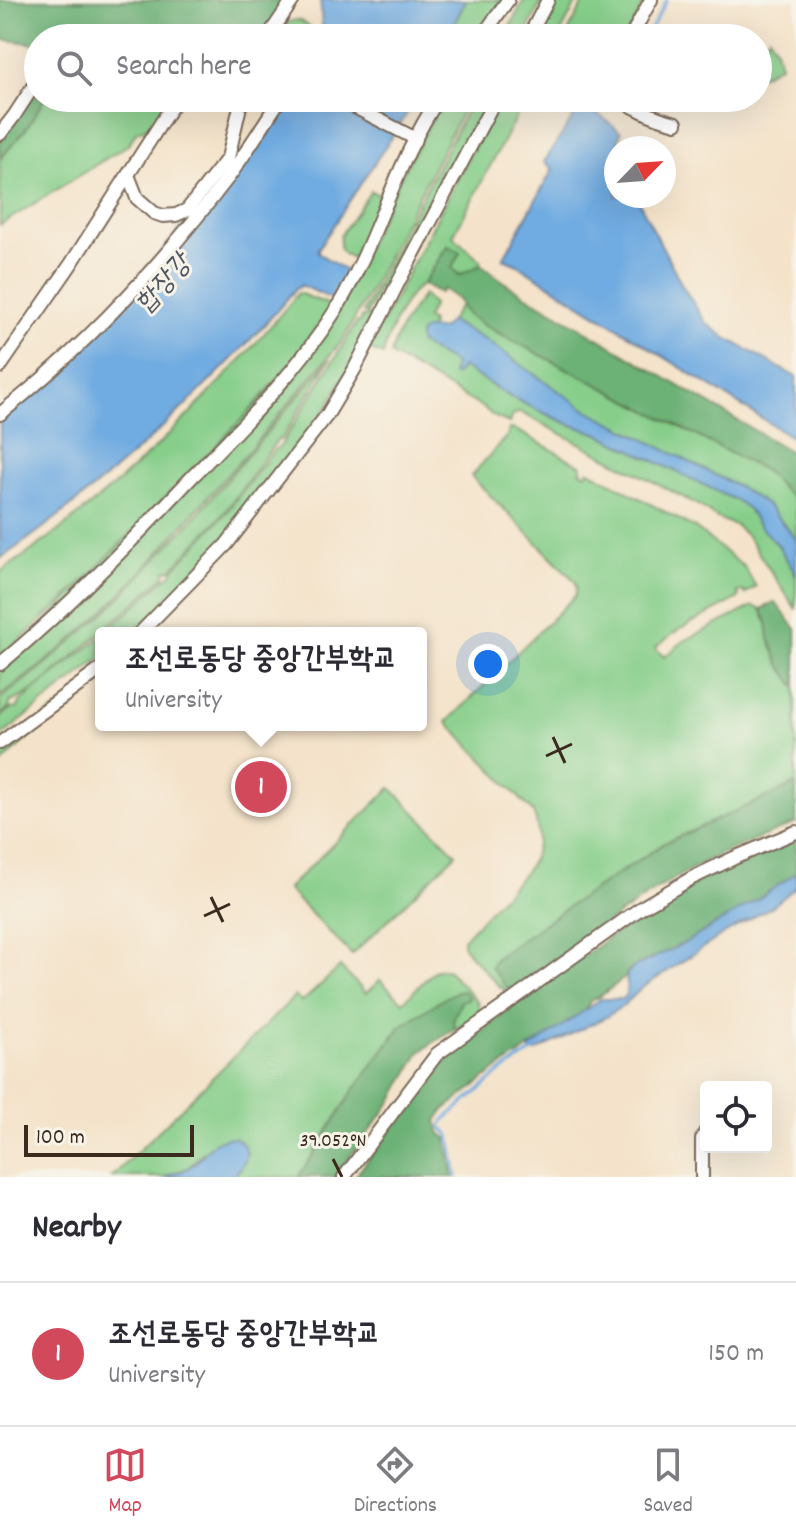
<!DOCTYPE html>
<meta charset="utf-8">
<style>
:root{--surface:#fff;--page:#f7f7f7;--text:#2b2b33;--muted:#7c7c81;--line:#e1e1e2;--accent:#d1495b}
body{margin:0;font-family:Dekko,"Poor Story",sans-serif;background:var(--page);color:var(--text)}
.controls{position:absolute;right:24px;bottom:24px;display:grid;overflow:hidden;border-radius:8px;box-shadow:0 8px 32px #0002}
.controls button{width:72px;height:72px;display:grid;place-items:center;padding:0;border:0;border-bottom:2px solid var(--line);background:var(--surface);color:var(--text);font:40px sans-serif}
.compass{position:absolute;left:604px;top:136px;width:72px;height:72px;border-radius:50%;background:var(--surface);box-shadow:0 8px 32px #0002;rotate:65deg}
.scale{position:absolute;left:24px;bottom:20px;width:170px;box-sizing:border-box;padding-left:8px;border:4px solid #3b2a1e;border-top:0;font-size:22px;line-height:28px;white-space:nowrap;color:#3b2a1e;-webkit-text-stroke:6px #f7f3e8;paint-order:stroke}
.you{position:absolute;left:488px;top:664px;width:28px;height:28px;margin:-20px;border:6px solid #fff;border-radius:50%;background:#1a73e8;box-shadow:0 0 0 12px #1a73e833}
.badge{display:grid;place-items:center;width:52px;height:52px;border-radius:50%;background:var(--accent);color:#fff;font-size:26px;font-weight:700}
.pin{position:absolute;translate:-50% -50%;border:4px solid #fff;box-shadow:0 2px 8px #0006}
.popup{position:absolute;left:95px;top:627px;width:332px;height:104px;box-sizing:border-box;display:grid;place-content:center;border-radius:8px;background:var(--surface);filter:drop-shadow(0 2px 6px #0005);font-size:26px;white-space:nowrap;color:var(--muted)}
.popup b{font-size:30px;color:var(--text)}
.popup::after{content:'';position:absolute;left:50%;top:100%;margin-left:-16px;border:16px solid transparent;border-top-color:var(--surface)}
.list{margin:0;padding:0;list-style:none}
h2{display:flex;justify-content:space-between;align-items:center;height:104px;margin:0;padding:0 32px;font-size:34px}
h2 small{font-size:26px;font-weight:400;color:var(--muted)}
.list li{display:grid;grid-template-columns:52px 1fr auto;gap:24px;align-items:center;box-sizing:border-box;height:144px;padding:0 32px;border-top:2px solid var(--line)}
.list b{display:block;font-size:30px;white-space:nowrap}
.list p{margin:0;font-size:26px;white-space:nowrap;color:var(--muted)}
.list em{font-size:26px;font-style:normal;color:var(--muted)}
.icon{flex:none;width:44px;height:44px;fill:none;stroke:currentColor;stroke-width:2;stroke-linecap:round;stroke-linejoin:round}
.map{position:relative;flex:none;width:796px;height:1177px;overflow:hidden}
.search{position:absolute;background:var(--surface);box-shadow:0 8px 32px #0002;left:24px;right:24px;top:24px;height:88px;display:flex;align-items:center;gap:20px;box-sizing:border-box;padding:0 28px;border-radius:44px;color:var(--muted);font-size:30px}
.sheet{height:248px;background:var(--surface)}
nav{display:flex;justify-content:space-around;align-items:center;box-sizing:border-box;height:112px;border-top:2px solid var(--line);background:var(--surface);font-size:22px;color:var(--muted)}
nav a{display:grid;justify-items:center;gap:4px}
nav .on{color:var(--accent)}
.map>svg:first-child{display:block}
.green{fill:#86ce8a;stroke:#607c54;stroke-width:2}
.forest{fill:#6cb176;stroke:#546e4a;stroke-width:2}
.water{fill:#70abe1;stroke:#566a80;stroke-width:2}
.lines{fill:none;stroke-linecap:round;stroke-linejoin:round}
.stream{stroke:#70abe1;stroke-width:3}
.minor-casing{stroke:#7c6b5a;stroke-width:16}
.minor{stroke:#fff;stroke-width:12}
.ticks{fill:none;stroke:#3b2a1e;stroke-width:3}
.labels{text-anchor:middle;dominant-baseline:central;stroke-width:6;stroke-linejoin:round;paint-order:stroke}
.water-label{font-size:28px;font-style:italic;fill:#4e5762;stroke:#f7f3e8}
.ticks-label{font-size:20px;text-anchor:middle;fill:#3b2a1e;stroke:#f7f3e8;stroke-width:6;stroke-linejoin:round;paint-order:stroke}
</style>
<div class="map">
<svg width="796" height="1177" viewBox="0 0 796 1177">
<rect width="100%" height="100%" fill="#f7f3e8"/>
<filter id="ink" filterUnits="userSpaceOnUse"><feTurbulence type="fractalNoise" baseFrequency=".0125" numOctaves="2"/><feDisplacementMap in="SourceGraphic" scale="16" xChannelSelector="R" yChannelSelector="G"/><feConvolveMatrix kernelMatrix="1 2 1 2 8 2 1 2 1" color-interpolation-filters="sRGB"/></filter>
<filter id="wash" filterUnits="userSpaceOnUse"><feTurbulence type="fractalNoise" baseFrequency=".006" numOctaves="4" result="noise"/><feDisplacementMap in="SourceGraphic" scale="32" xChannelSelector="R" yChannelSelector="G"/><feGaussianBlur stdDeviation="1.8" result="paint"/><feColorMatrix in="noise" values="0 0 0 0 0 0 0 0 0 0 0 0 0 0 0 0 0 1.4 0 .05"/><feComposite in="paint" operator="in"/></filter>
<g filter="url(#wash)">
<rect width="100%" height="100%" fill="#f4e3ca"/>
<path class="green" d="M466,0H505L479,38H447Z
M524,0H543L523,38H504Z
M552,0H578L558,38H532Z
M585,0H646L626,38H565Z
M297,20C307,23 313,28 314,38H278C280,27 286,21 297,20Z
M769,36L776,49L780,65L758,77V55Z
M45,98H173L155,124L136,132L129,144L0,225V159L26,129Z
M443,98H469L369,293L342,341L245,455L138,576L106,609L74,638L39,667L0,696V669L321,338L397,184Z
M473,98H492L389,292L379,288L367,314L363,312Z
M500,98H526L453,236L480,260L481,265L459,275L451,269L447,246L423,284C404,294 388,335 383,355L368,349Z
M371,191L381,196L361,249L353,258L344,254L340,249V236Z
M298,293L333,306L282,374L244,417L77,588L0,658V572C82,519 155,452 222,380C248,352 274,324 298,293Z
M423,295L433,305L426,318L432,323L430,329H425L419,343L456,364L452,374L455,375L462,367L509,396L542,412L569,424L597,433L737,501L747,508L759,526L778,545L796,575V609L747,536L735,525L721,520L698,505L520,412L513,415L509,423L493,416L485,409L391,355C396,332 409,314 423,295Z
M461,305L465,312L483,325L765,471L796,502V539L768,506L741,488L584,409L485,340L450,321Z
M369,316L376,317L325,411L242,520L159,610L131,633H105L166,578L172,574L174,569L225,514L274,450L280,447L357,322H360L362,317Z
M330,359L281,440L278,439L224,513L171,570H166L165,576C130,607 97,637 61,667C46,679 28,697 10,702V707L0,715V699L41,668L108,610L193,519Z
M509,429L516,430L582,466L580,471L586,474L588,470L695,528L744,567L756,587L745,594L743,591L738,592L739,598L678,630L655,648L664,657L684,641L753,606L761,609L767,622L769,638L779,663L796,687V784L665,843L569,906L495,959L506,987L514,990L508,993L499,986L463,947V939L526,871C538,853 542,833 533,812L447,722L575,596L577,588L575,581L471,476L507,436Z
M101,637V658L0,737V717L11,709L18,708L20,702Z
M57,708V709L0,765V749Z
M391,788L456,854L352,955L287,889Z
M340,967L366,993L380,980L403,1002L434,971L441,969L449,971L478,1002L480,1010C476,1019 466,1023 458,1028L454,1027L453,1020L461,1001L456,992L401,1026L351,1094L312,1157L298,1177H234C246,1161 255,1150 234,1137L202,1153L188,1168L164,1177H112L295,996L302,1002Z"/>
<path class="forest" d="M0,0H285C281,13 270,29 259,38H38V44L0,39Z
M38,88V98H45L26,129L0,159V140Z
M448,246L460,252L452,268L459,275L481,265L510,286L796,455V502L765,471L483,325L465,312L458,299L443,289L440,293L423,284Z
M775,602L796,629V687L779,663L769,638L767,622L761,609Z
M796,784V823C760,838 722,851 688,871C627,905 571,950 514,990L506,987L491,967L495,959L569,906L665,843Z
M796,839V873L758,899L685,943L636,966L627,972L626,977L599,997L591,1000L583,1013L496,1070L444,1110L436,1122L441,1134L447,1138L454,1177H355L404,1111L442,1063L503,1013L607,939L667,900L705,878Z
M463,991L469,997L468,999L461,1001L453,1020L454,1027L458,1028L444,1035L420,1052L392,1101L335,1177H298L312,1157L351,1094L401,1026L438,1002L456,992Z"/>
<path class="water" d="M320,0H466L447,38H322L324,34C320,24 322,11 320,0Z
M286,98H417L318,249V253L349,273L339,299L334,300L301,285L299,288L297,287C271,319 243,348 214,377C147,445 78,505 0,559V417L95,333Z
M581,105L602,117L621,132L616,148V196H636L683,287L706,323L725,337L796,377V440L518,265L503,259L553,169L544,162Z
M450,321L485,340L585,409L741,488L768,506L796,539V575L778,545L759,526L747,508L737,501L597,433L569,424L542,412L509,396L462,367L455,375L452,374L455,364L419,343V334L425,329H442Z
M796,873V887L773,906L724,934L642,988L624,1005L606,1017L535,1052L529,1049L601,999H622L626,996L627,973L636,966L685,943L758,899Z
M234,1137C255,1150 246,1161 234,1177H164C172,1173 182,1172 190,1167C206,1156 209,1138 234,1137Z"/>
<g class="lines">
<path class="stream" d="M646,38L667,0
M457,1177L450,1136L441,1127L444,1120L501,1072L535,1050"/>
</g>
</g>
<g filter="url(#ink)">
<g class="lines">
<defs>
<path id="minor" d="M267,38L293,0
M481,38L508,0
M528,38L548,0
M630,38L651,0
M337,98L416,139
M619,98C637,110 655,118 676,123
M0,134L14,116L38,79
M128,175L137,198L154,213L163,216L176,215L187,210L228,158L242,98
M0,367L71,264L177,98
M0,414C87,345 163,263 230,175C248,150 264,123 281,98
M140,633L226,545L327,415L354,370L399,281L496,98
M0,664C69,607 131,542 192,477C243,425 296,373 335,311C377,244 394,164 439,98
M0,743L101,669
M344,1177L437,1054L641,908L692,878L734,858L796,832
M702,1177V1139L706,1131"/>
</defs>
<use href="#minor" class="minor-casing"/>
<use href="#minor" class="minor"/>
</g>
</g>
<path class="ticks" d="M553,737L565,763M546,756L572,744M211,897L223,922M204,916L230,904M333,1159L342,1177"/>
<g class="labels">
<g class="water-label">
<text transform="translate(165 285) rotate(-48)">합장강</text>
</g>
</g>
<g class="ticks-label">
<text x="333" y="1146">39.052°N</text>
</g>
</svg>
<div class="controls">
<button><svg class="icon" aria-label="locate" viewBox="0 0 24 24"><circle cx="12" cy="12" r="6"/><path d="M12 2v4M12 18v4M2 12h4M18 12h4"/></svg></button>
</div>
<svg class="compass" viewBox="-18 -18 36 36"><path d="M0-13l5 13h-10z" fill="#e53935"/><path d="M0 13l5-13h-10z" fill="#7c7c81"/></svg>
<div class="scale">100 m</div>
<div class="you"></div>
<div class="pin badge" style="left:261px;top:787px">1</div>
<div class="popup"><b>조선로동당 중앙간부학교</b>University</div>
<div class="search"><svg class="icon" aria-label="search" viewBox="0 0 24 24"><circle cx="10" cy="10" r="6"/><path d="M15 15l6 6"/></svg>Search here</div>
</div>
<section class="sheet">
<h2>Nearby<small></small></h2>
<ul class="list">
<li><span class="badge">1</span><div><b>조선로동당 중앙간부학교</b><p>University</p></div><em>150 m</em></li>
</ul>
</section>
<nav>
<a class="on"><svg class="icon" aria-label="map" viewBox="0 0 24 24"><path d="M3 6l6-2 6 2 6-2v14l-6 2-6-2-6 2zM9 4v14M15 6v14"/></svg>Map</a>
<a><svg class="icon" aria-label="directions" viewBox="0 0 24 24"><path d="M12 3l9 9-9 9-9-9zM9 14v-3h6M13 9l2 2-2 2"/></svg>Directions</a>
<a><svg class="icon" aria-label="saved" viewBox="0 0 24 24"><path d="M7 4h10v16l-5-4-5 4z"/></svg>Saved</a>
</nav>
